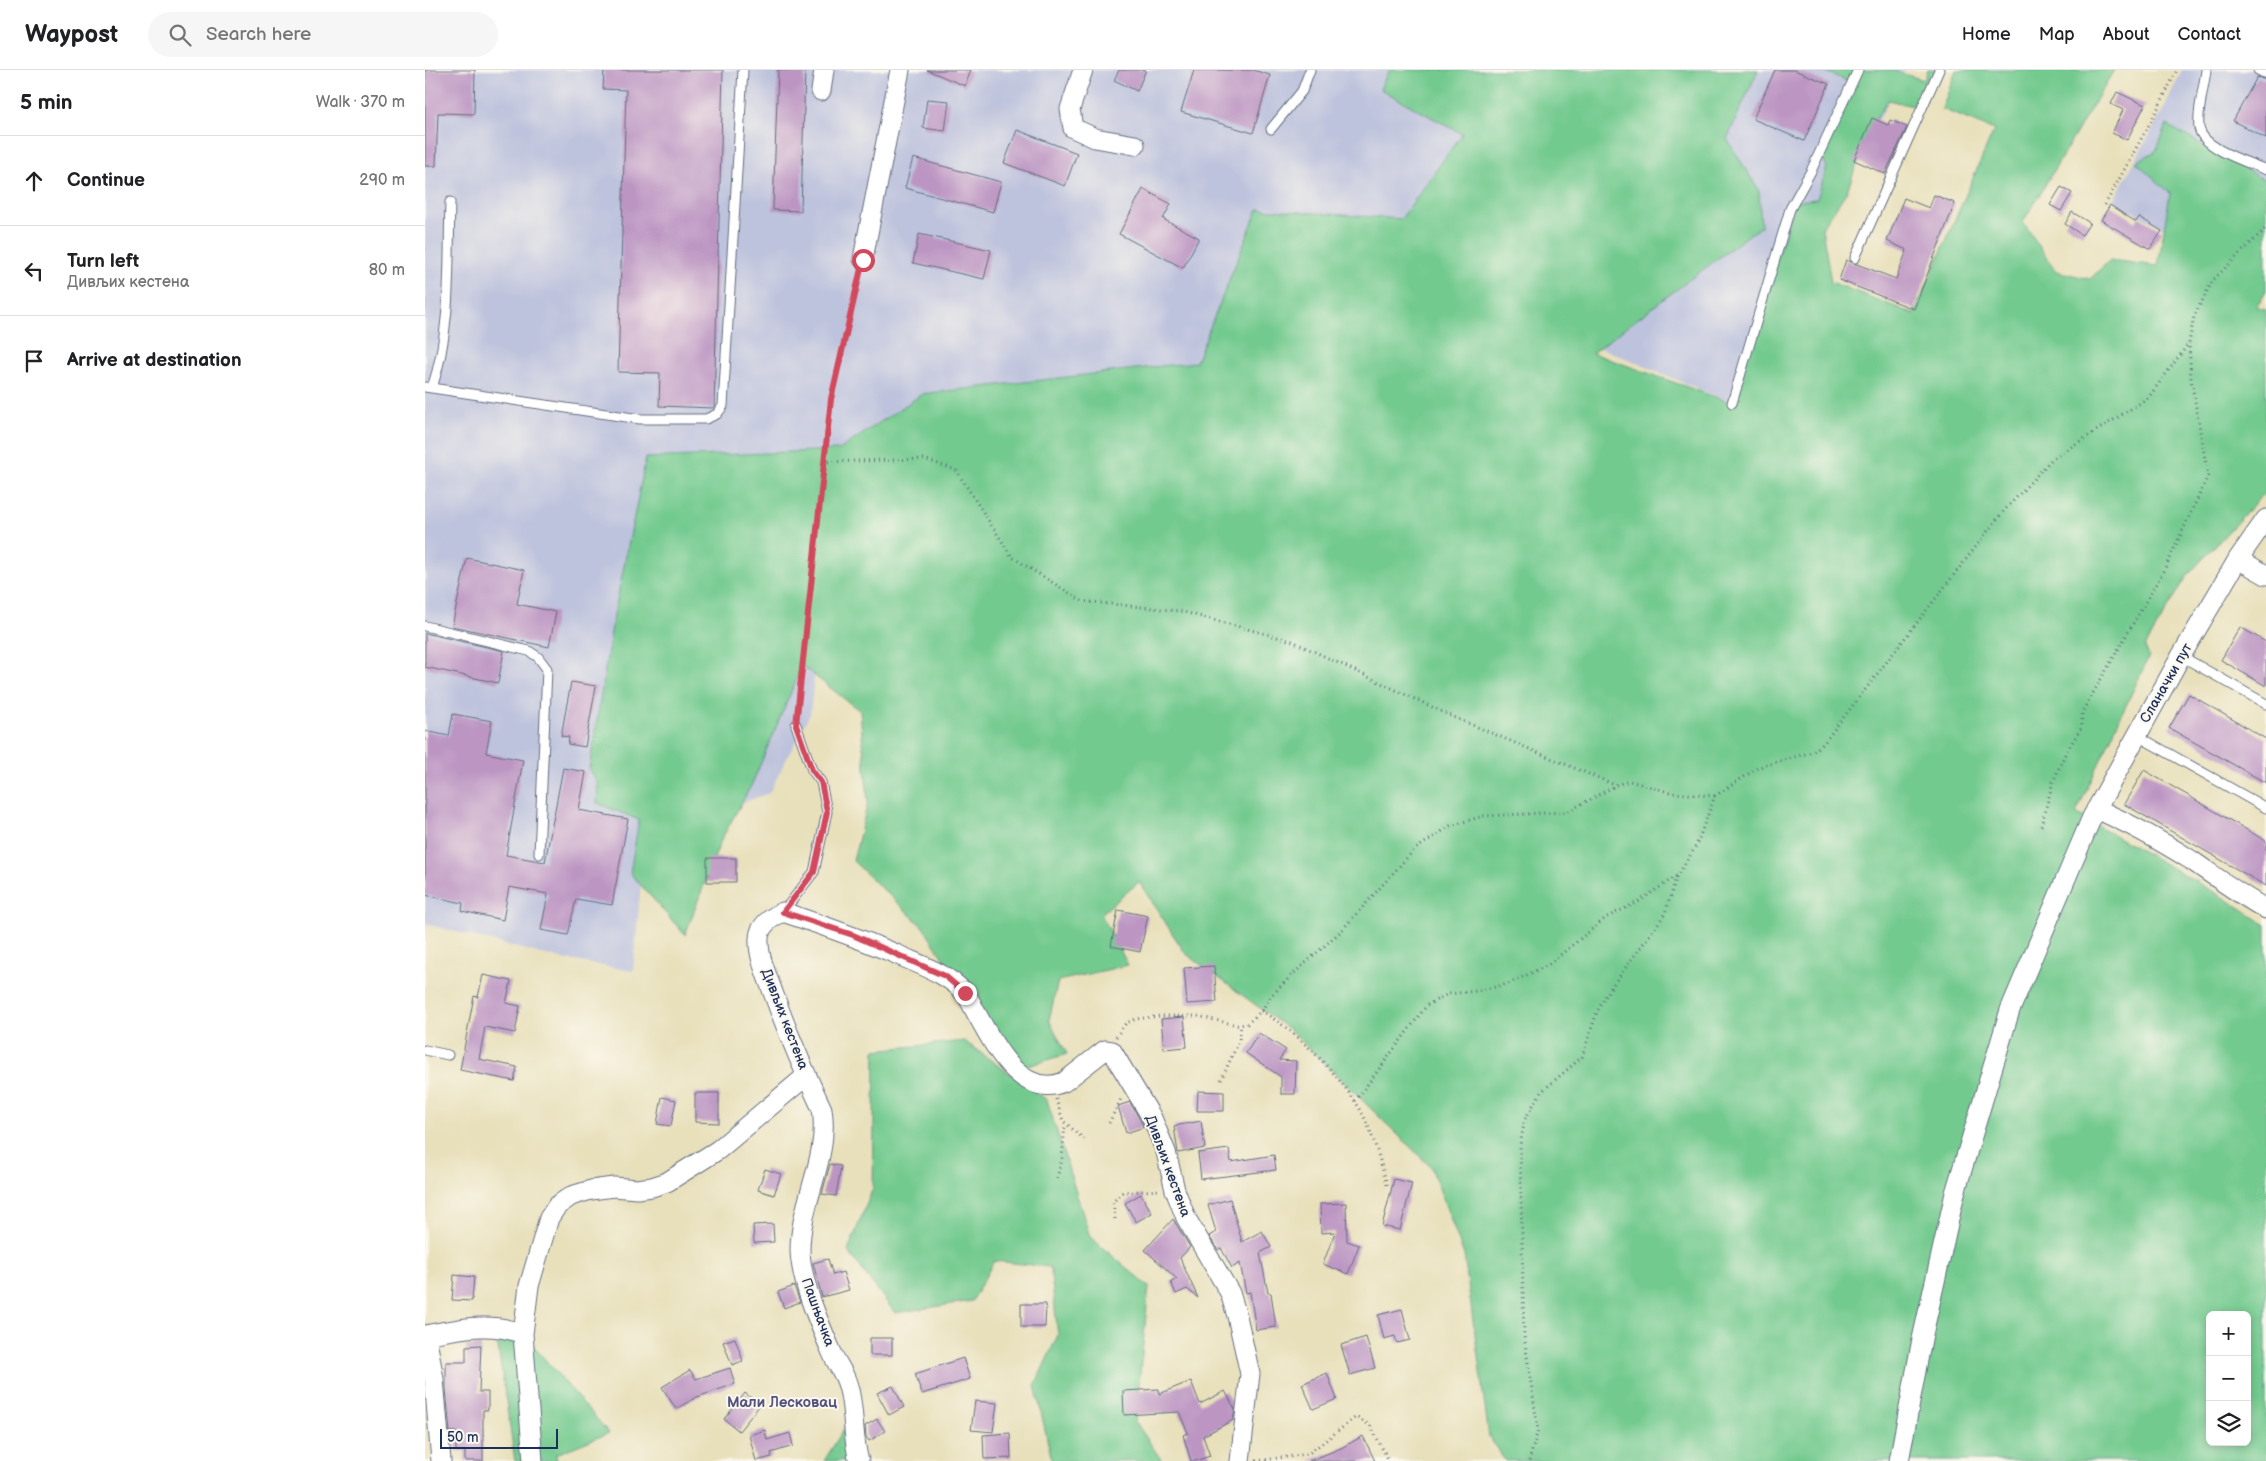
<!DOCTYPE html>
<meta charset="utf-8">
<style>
:root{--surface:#fff;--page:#f6f6f6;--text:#202124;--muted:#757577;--line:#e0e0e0}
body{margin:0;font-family:"Balsamiq Sans",sans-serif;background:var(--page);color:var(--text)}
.controls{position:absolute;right:15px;bottom:15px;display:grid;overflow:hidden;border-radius:8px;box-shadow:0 2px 8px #0003}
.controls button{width:45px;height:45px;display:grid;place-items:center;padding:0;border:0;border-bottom:1px solid var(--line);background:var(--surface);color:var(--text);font:25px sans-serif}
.scale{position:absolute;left:15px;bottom:12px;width:118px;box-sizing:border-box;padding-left:5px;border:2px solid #1b2f5e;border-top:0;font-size:14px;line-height:18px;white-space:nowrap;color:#1b2f5e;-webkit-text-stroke:4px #fbf7ec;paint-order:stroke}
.stop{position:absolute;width:15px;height:15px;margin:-11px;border:4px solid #d1495b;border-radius:50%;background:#fff}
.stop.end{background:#d1495b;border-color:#fff;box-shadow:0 1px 5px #0008}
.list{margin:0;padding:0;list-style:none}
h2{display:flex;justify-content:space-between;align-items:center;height:65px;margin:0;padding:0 20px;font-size:21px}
h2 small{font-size:16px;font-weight:400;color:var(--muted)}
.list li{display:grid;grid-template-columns:32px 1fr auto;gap:15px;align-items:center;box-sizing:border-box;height:90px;padding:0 20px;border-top:1px solid var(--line)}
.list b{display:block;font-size:19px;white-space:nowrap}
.list p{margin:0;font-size:16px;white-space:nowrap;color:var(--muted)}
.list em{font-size:16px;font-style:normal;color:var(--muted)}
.icon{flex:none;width:28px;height:28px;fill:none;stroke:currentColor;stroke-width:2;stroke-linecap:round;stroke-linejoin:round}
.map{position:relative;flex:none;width:1841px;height:1391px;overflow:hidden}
header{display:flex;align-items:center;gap:30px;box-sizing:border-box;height:70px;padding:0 25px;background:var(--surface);border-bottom:1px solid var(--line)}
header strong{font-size:24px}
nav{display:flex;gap:28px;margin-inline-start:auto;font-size:18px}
.search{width:350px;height:45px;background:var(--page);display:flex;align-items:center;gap:12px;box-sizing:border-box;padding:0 18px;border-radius:28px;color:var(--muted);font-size:19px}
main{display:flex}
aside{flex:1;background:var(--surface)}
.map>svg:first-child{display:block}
.industrial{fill:#bec3dd}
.green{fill:#73ca8f;stroke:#477c76;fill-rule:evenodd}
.building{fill:#bc95c3}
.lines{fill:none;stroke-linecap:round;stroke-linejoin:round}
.service-casing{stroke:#636d7f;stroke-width:11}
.minor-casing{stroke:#636d7f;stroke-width:21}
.path{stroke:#636d7f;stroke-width:3;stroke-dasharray:1 4;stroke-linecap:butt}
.service{stroke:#fff;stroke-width:9}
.minor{stroke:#fff;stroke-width:19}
.route{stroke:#d1495b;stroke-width:6}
.labels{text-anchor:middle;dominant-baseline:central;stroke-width:4;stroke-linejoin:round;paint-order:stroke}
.street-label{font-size:14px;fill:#1b2f5e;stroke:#fbf7ec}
.neighbourhood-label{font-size:15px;font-weight:bold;fill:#535381;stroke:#fbf7ec}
</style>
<header>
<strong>Waypost</strong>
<div class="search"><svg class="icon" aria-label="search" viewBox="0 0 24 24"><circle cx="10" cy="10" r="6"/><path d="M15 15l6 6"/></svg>Search here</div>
<nav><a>Home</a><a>Map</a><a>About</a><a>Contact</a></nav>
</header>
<main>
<aside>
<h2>5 min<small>Walk · 370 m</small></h2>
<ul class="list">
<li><svg class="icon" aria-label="ahead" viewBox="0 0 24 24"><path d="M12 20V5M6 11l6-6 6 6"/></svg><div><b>Continue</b></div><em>290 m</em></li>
<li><svg class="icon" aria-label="left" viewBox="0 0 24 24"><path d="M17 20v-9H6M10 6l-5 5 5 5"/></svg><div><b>Turn left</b><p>Дивљих кестена</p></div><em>80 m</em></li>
<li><svg class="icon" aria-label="arrive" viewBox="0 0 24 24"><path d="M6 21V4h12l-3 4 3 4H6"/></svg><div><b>Arrive at destination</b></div></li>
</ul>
</aside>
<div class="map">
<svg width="1841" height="1391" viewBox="0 0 1841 1391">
<rect width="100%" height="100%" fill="#fbf7ec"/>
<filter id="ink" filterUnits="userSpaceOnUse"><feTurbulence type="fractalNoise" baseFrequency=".02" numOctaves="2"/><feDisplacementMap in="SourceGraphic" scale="10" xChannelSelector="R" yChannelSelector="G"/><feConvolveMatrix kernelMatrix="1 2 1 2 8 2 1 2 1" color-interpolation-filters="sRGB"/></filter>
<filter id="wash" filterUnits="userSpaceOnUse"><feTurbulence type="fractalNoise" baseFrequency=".0096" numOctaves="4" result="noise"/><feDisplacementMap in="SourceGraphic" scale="20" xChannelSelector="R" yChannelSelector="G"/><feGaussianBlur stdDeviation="1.12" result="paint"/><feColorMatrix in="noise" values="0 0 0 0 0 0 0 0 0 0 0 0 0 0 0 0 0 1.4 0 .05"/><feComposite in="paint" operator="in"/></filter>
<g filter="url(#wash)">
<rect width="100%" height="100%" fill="#e8e0bb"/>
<path class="industrial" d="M0,0H1480L1307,333L1083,239L771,292L497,324L415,380L385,644L344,723L220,768L208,901L132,888L0,854Z
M1757,0H1841V135L1779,180L1688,131L1738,40Z"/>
<path class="green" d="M964,0H1333L1302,69L1334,121L1336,156L1167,283L1307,333L1370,131L1392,129L1402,97L1394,82L1426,13L1397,0H1466L1499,10L1503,0H1514L1496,38L1463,30L1445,59L1422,121L1397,158L1406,212L1489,244L1569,60L1517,39L1531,0H1689L1598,152L1631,201L1665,209L1685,190L1733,196L1745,123L1711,92L1731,81L1742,55L1841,111V221L1831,237L1841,239V421L1762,506L1720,577L1724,586L1651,743L1808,833L1841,855V1391H1081L1064,1367L1039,1185L1006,1097L866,961L760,883L714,812L676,844L703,895L633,911L624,950L642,984L590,1000L498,857L428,791L443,732L435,641L377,596L327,714L296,770L260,865L205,803L214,750L172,733L173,713L164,700L188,550L221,388L414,380L497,324L771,292L833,139L976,149L1037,64L955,19ZM1785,1245H1822V1372H1785Z
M539,971L622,1030L665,1167L724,1217L710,1351L737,1391H627L610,1315L633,1265L625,1197L569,1191L547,1231L470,1243L423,1181L448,1118L450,980Z
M70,1257L98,1264L184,1363L131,1384L132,1391H90Z
M427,1346L435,1391H399Z"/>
<g id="blocks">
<path class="building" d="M0,0H50L49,44L13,43L11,96H0Z
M179,0H298L289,338L234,336L235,303L193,302L201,20L178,19Z
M353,0H380L376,141L348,140Z
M502,0H546L540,16Z
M694,0H721L712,21L689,10Z
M769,0H828L845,5L828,63L756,42Z
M1350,0H1369L1404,14L1379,71L1328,49Z
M1832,7L1841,10V68L1808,51Z
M1692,22L1720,35L1702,70L1687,63L1698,40L1686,34Z
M502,29L524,31L520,61L498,58Z
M1447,48L1463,55L1465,50L1482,57L1460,104L1429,90Z
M592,60L652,83L640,116L579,93Z
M488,88L576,112L568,142L480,118Z
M1636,117L1647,123L1636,141L1625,135Z
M718,119L746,134L738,149L774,168L758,198L694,164Z
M1509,125L1530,133L1489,239L1414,210L1421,190L1471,209L1482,180L1462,171L1479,128L1504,138Z
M1685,135L1711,152L1714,147L1737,161L1725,179L1676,150Z
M1647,142L1665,153L1657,165L1640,154Z
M494,164L566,180L559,209L488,193Z
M42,488L99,500L92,534L131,542L124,577L27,556Z
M1815,557L1841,572V616L1796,590Z
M0,563L79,581L73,613L0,597Z
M146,612L171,616L160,677L143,674L144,667L136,666Z
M1764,624L1841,669V713L1744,658Z
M28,644L67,651L61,683L98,690L81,785L120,792L138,698L161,702L154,740L203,749L187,835L151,829L143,865L116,860L123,824L84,817L78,850L37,841L38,833L0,825V661L24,666Z
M1719,700L1841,771V816L1699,734Z
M282,788H311V812H282Z
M693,840L723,846L715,882L686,876Z
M789,896L792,932L762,934L759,898Z
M58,905L86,911L81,933L95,936L90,963L60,957L54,989L92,997L89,1011L35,1000L49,926L53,927Z
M759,947L762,977L739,979L736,949Z
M834,963L861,980L854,990L871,991L870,1024H856V1007L821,983Z
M773,1021L799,1022V1041H772Z
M270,1023H294V1053L270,1052Z
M237,1027L251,1030L246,1056L232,1054Z
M705,1032L719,1057L701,1063L693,1036Z
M776,1051L780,1078L753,1083L749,1056Z
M804,1079L806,1092L849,1085L851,1100L776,1109L773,1083Z
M405,1094L416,1096L411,1126L397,1124Z
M340,1099L356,1104L349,1125L333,1120Z
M969,1109L987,1113L975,1160L957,1156Z
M716,1124L727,1143L711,1152L700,1133Z
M805,1129L817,1172L837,1161L846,1177L835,1183L843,1223H846L851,1257L831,1260L825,1222L821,1223L815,1193L807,1198L796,1178L793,1180L784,1166L791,1162L783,1135Z
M921,1133L922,1171L934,1175L923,1204L898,1194L910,1162L896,1163L895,1134Z
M748,1149L765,1177L755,1188L773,1228L762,1219L751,1224L746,1212L752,1209L720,1180Z
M348,1154L349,1172L329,1173L328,1155Z
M403,1189L408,1205L418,1202L424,1220L397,1227L388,1193Z
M29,1205L49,1207L47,1231L27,1230Z
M369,1216L375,1232L359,1238L353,1222Z
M596,1234H621L620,1257H596Z
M977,1239L985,1270L972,1273L970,1266L959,1269L953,1245Z
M941,1267L950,1298L925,1305L916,1275Z
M310,1268L318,1291L307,1295L298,1272Z
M445,1268H467V1285H445Z
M56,1275L54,1322H63V1340H58V1391H40V1381H31V1362H25L21,1318V1292H41V1276Z
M538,1288L545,1309L497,1324L490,1304Z
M305,1298L310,1314L272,1327L251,1339L237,1317L265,1300L271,1309Z
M902,1303L912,1329L888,1339L877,1314Z
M766,1311L775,1334L800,1321L810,1339L808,1350L778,1366L785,1386L770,1391H766L758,1365L763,1363L754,1342L699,1345L698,1321L734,1319V1324Z
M468,1316L479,1337L464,1345L452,1323Z
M320,1323L335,1335L314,1361L299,1349Z
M550,1331L572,1333L568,1362L546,1360Z
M452,1349L460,1361L444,1371L441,1367L440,1356Z
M340,1360L342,1370L365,1363L368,1376L346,1383L347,1387L331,1391L324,1365Z
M585,1363L586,1388L559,1389L558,1365Z
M938,1366L950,1391H884L916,1378Z"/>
</g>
</g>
<g filter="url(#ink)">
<use href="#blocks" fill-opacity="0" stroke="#636d7f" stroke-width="1"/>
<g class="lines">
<defs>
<path id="service" d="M1781,0C1779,18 1772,40 1774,58C1778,79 1823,92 1841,100
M1833,0L1841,4
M846,59L877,21L885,0
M1430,188L1514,0
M0,317L215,349H281L292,344L298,336L318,0
M7,318C27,259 23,194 25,132
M1307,333L1365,139L1386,101L1433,0
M0,556L104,581L113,587L122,599L114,784
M1756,586L1841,634
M1711,665L1841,738
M358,842L389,802L402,742L396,712L387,700L371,655
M0,980L23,985"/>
<path id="minor" d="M658,0L645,39L648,58L670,68L710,75
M396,21L399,0
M438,189L475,0
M1813,489L1841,505
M1671,739C1704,753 1736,771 1766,790C1791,807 1815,825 1841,839
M0,1265C34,1259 65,1251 98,1264
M1,1265L9,1309L16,1391
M108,1391L98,1264L104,1216L124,1148L132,1136L146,1126L166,1120L189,1117L212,1119L227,1117L242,1112L293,1080L381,1006
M434,1391C427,1367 430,1340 423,1316C420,1304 413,1296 408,1285C395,1255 376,1213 375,1180C375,1132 405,1087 397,1039C379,1001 363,964 349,925C343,908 333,887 334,869C334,855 347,847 358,842C400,856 440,870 480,888C501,897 523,905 539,922C545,929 549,940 554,948C571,979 598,1029 639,1012L680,980L687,981L727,1048L741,1082L750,1120L761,1148L805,1223L812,1246L825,1304L815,1391
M1474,1391L1497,1269L1530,1123L1585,940L1667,747L1756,586L1813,489L1841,449"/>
</defs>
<use href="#service" class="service-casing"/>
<use href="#minor" class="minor-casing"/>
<path class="path" d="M1680,135L1733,38L1752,0
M398,392L499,389L531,400L587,487L657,531L755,541L867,571L1026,646L1190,715L1205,711L1247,723L1290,726
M372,644L406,329L435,203
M1616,756L1628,712L1641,682L1657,657V642L1739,500L1783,406L1766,309L1764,273L1769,246L1788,210L1841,158
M836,941C871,960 920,1010 938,1045C949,1067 956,1094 963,1118
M691,967L701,953L711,949L735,946H772L812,955L822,954L836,941L847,925L866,906L916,861L989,780L1025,756L1058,746L1142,742L1190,716
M796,1010L814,971L816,955
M631,1029L638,1051L659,1069
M930,1031L1002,935L1023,924L1052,921L1083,914L1123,895L1182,847L1213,832L1253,805L1271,776L1290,726L1334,697L1387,682L1398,674L1576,444L1627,389L1723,328L1764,273
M684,1053L697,1027
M632,1108L637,1089L640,1054
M690,1149L688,1132L698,1122L735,1120
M831,1391L883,1384L931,1347L945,1355L964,1391
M1104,1391L1113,1360L1099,1266L1095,1075L1100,1049L1116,1022L1157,987L1172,942L1184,920L1240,844L1252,805"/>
<use href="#service" class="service"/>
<use href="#minor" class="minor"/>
</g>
</g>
<g class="lines" filter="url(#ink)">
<path class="route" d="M438,190L406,329L371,655L387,700L396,712L402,742L389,802L358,842L428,865L493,894L520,906L540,923"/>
</g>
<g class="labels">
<g class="street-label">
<text transform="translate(1741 613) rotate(-60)">Сланачки пут</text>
<text transform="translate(360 949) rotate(69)">Дивљих кестена</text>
<text transform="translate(743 1096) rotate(70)">Дивљих кестена</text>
<text transform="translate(393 1242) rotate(70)">Пашњачка</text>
</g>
<g class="neighbourhood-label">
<text x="357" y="1332">Мали Лесковац</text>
</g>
</g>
</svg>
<div class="controls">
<button>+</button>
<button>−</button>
<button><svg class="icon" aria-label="layers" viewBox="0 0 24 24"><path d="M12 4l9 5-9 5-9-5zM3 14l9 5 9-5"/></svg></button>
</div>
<div class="scale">50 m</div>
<div class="stop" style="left:438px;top:190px"></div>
<div class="stop end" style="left:540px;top:923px"></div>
</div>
</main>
